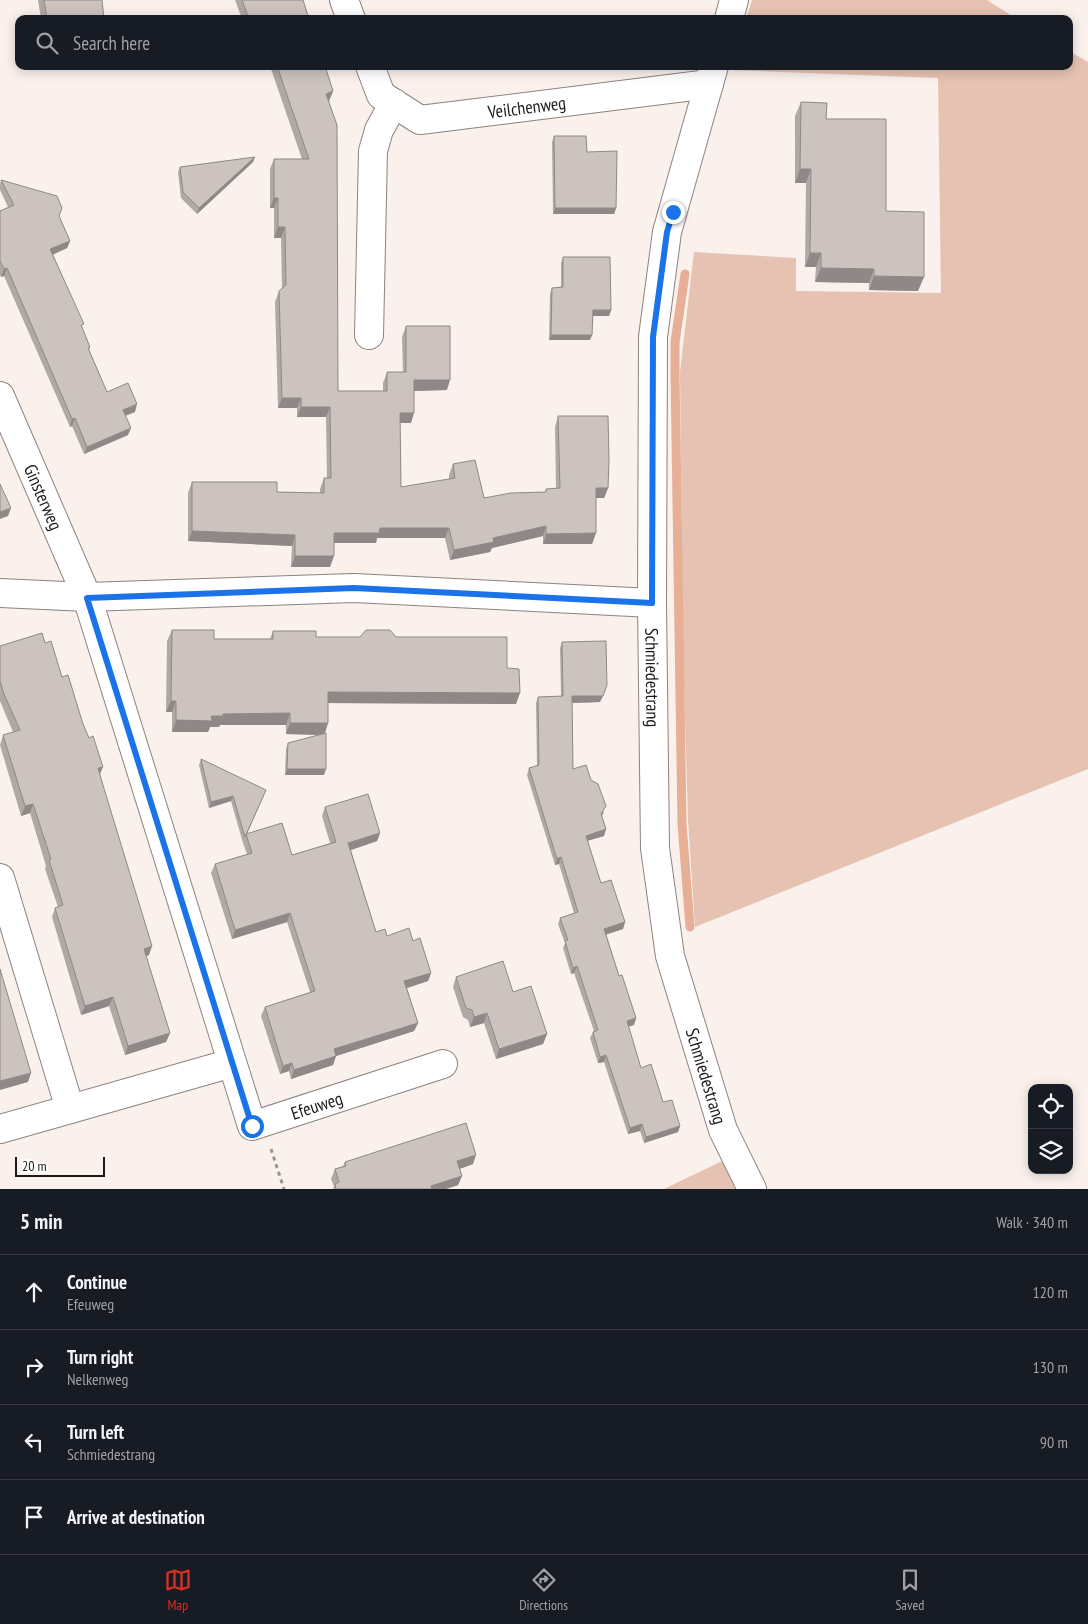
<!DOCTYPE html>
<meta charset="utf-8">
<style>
:root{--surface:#171b24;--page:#20242c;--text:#f1f3f6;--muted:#9ea1a6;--line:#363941;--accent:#d93025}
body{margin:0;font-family:"PT Sans Narrow",sans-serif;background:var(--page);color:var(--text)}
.controls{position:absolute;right:15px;bottom:15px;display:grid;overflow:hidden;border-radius:10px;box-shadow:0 2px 12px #0003}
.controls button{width:45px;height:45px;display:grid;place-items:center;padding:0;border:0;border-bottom:1px solid var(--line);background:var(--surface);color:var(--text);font:25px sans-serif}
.scale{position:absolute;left:15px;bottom:12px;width:90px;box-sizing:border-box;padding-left:5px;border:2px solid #1d1918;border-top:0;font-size:14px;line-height:18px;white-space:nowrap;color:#1d1918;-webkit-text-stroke:4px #fff;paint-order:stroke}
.stop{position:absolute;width:15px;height:15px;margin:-11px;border:4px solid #1a73e8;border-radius:50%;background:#fff}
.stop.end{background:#1a73e8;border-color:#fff;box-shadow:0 1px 5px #0008}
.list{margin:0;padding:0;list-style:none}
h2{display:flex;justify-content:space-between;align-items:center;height:65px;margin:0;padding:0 20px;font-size:21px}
h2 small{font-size:16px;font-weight:400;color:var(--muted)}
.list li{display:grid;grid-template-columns:32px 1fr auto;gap:15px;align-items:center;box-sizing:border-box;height:75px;padding:0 20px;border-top:1px solid var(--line)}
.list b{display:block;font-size:19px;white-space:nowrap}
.list p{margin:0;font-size:16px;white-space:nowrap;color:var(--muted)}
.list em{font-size:16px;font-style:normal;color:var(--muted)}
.icon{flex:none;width:28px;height:28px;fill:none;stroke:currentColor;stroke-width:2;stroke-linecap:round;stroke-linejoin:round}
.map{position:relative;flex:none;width:1088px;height:1189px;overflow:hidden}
.search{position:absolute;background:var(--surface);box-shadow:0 2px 12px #0003;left:15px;right:15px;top:15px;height:55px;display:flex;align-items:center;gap:12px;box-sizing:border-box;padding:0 18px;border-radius:10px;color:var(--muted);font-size:19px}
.sheet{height:365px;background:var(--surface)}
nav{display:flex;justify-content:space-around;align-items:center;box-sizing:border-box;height:70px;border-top:1px solid var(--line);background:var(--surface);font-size:14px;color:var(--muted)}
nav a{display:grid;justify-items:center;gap:2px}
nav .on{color:var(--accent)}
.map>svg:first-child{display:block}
.green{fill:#e6c2b2}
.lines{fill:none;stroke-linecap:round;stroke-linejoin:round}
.stream{stroke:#e6af96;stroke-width:9}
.minor-casing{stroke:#8c837f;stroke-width:30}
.path{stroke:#9c9491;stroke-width:3;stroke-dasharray:4 4;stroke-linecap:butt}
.minor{stroke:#fff;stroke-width:28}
.wall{fill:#afa8a4}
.shaded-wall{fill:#8f8886}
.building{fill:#ccc3bf;stroke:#8f8886}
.route{stroke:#1a73e8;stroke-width:6}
.labels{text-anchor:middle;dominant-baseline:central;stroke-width:4;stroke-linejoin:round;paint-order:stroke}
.street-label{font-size:18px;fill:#1d1918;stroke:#fff}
</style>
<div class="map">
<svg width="1088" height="1189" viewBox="0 0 1088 1189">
<rect width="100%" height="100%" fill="#faf0ec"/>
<path class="green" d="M752,0H987L1017,19H746Z
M1069,51L1088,62V769L695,927L688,820L683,650L680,372L694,252L796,258V291L941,293L938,78L731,70L732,66H1069Z
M724,1160L739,1189H664Z"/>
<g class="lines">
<path class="stream" d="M685,274L675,342V373L682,824L690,927"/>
<defs>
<g id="minor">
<path d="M344,0L351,19"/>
<path d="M729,19L734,0"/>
<path id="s1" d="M370,66L381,95L420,120L709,84"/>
<path id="s2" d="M714,66L667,232L653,337L652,603L655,848L670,956L723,1130L752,1189"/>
<path d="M369,335L373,151L379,130L394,103"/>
<path id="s3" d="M0,396L87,597L252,1126L443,1064"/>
<path d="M0,593L87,597L354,588L652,603"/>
<path d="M0,878L70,1109"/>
<path d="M0,1129L232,1063"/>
</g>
</defs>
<use href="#minor" class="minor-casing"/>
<path class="path" d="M271,1149L284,1189"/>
<use href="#minor" class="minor"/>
</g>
<path class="wall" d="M38,0H102L104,19H41Z
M235,0H303L309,19H242Z
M270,66H325L333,91L329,101L338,391H383V383L387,372H403L402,337L406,326L447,390L414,391L411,423H400L401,487L449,479V475L453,464L484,498L545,492L546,489H556L555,427L558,416L608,488L604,498H596V533L592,544H543V536L492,548L490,552L450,560L445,538H377L376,543H334L330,567H291L292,546L188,541V493L192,482L277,492L320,493V489L324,478H327L326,417H297V408H278L275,302L279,291L282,288L281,238H274V208H270V169L274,159H302Z
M801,102L826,119L886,211L918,291L869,290V283L815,282L816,267H805L806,183H795V116Z
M554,136L616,208L614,214H553L552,142Z
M255,157L253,162L197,214L181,198L178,172L180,167Z
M1,180L59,216L70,241L67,248L53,254L90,347L89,350L107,392L135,412L125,415L128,435L84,454L72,426L70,427L4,276L1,277L0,275V211L8,207L0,190V184Z
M563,257L611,310L609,316H592V335L590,340H549L550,294L552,288L561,287V263Z
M172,630L214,639H270L273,631L316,637H396L507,668L516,704L328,703V723L325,733L324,775H285L286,749L288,743L320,735L286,734V725H220L219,727H210L208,732H172V712H166L167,641Z
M562,642L600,702L572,703L573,769L591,780L604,813L602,816L606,829L604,836L587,841L601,883L625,922L623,929L606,934L619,976L636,1018L634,1025L628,1026L641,1068L663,1102L680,1126L678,1132L644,1143L640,1131L628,1134L604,1062L598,1063L590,1038L593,1032L594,1031L574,973L571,974L563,948L565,943L558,924L560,918L574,913L559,864L555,865L527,775L529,768L537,766L536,703L538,697L561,696L560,648Z
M45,643L62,677L83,724L100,774L149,955L146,956L170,1033L166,1042L125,1055L109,1006L81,1015L52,917L55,908L58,907L45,869L46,866L30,813L21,816L0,745L3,735L13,732L0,701V646Z
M201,759L264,795L247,834L292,855L330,843L322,816L325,807L380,833L377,841L351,850L376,932L387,936L413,941L431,973L428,981L407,988L418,1023L414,1031L336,1056L333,1065L291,1079L289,1071L280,1074L261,1016L265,1007L310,992L287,922L232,939L211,873L215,864L247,854L243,843L245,839L243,843L231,801L209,808L199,765Z
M456,977L513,992L547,1034L543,1044L496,1059L484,1023L470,1027L468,1020L463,1017L453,987Z
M345,1162L473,1164L459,1169L462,1176L458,1185L446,1189H333L334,1186L331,1179L335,1169L343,1166Z"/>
<path class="shaded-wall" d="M260,16L259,19H251Z
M333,91L329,101L322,104L326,94Z
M255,157L253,162L197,214L199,208Z
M800,169H811L806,183H795Z
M274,198H278L274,208H270Z
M555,208H616L614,214H553Z
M278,227H285L281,238H274Z
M70,241L67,248L48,257L50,249Z
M810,253H821L816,267H805Z
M7,268L4,276L1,277L4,269Z
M821,268L874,269L869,283L815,282Z
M874,276L924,277L918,291L869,290Z
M593,310H611L609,316H590Z
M551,335H592L590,340H549Z
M414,380H450L447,390L411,391Z
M282,398H301L297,408H278Z
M137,404L135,412L120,418L123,410Z
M301,407H330L326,417H297Z
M400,413H414L411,423H397Z
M75,418L72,426L70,427L72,419Z
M131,428L128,435L84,454L87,447Z
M596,488H608L604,498H592Z
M11,508L8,516L0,519V512Z
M546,526L543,536L492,548L490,552L450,560L454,550L493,538Z
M380,528H449L445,538H377L376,543H330L334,533Z
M192,531L295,535L292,546L188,541Z
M596,533L592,544H543L546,534Z
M295,556H334L330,567H291Z
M328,692L520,693L516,704L324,703Z
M572,696H603L600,702L570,703Z
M171,701H176L172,712H166Z
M290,713L286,725H220L219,727H210L208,732H172L176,720L223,714Z
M290,723H328L324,735L286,734Z
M103,767L99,776L98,768Z
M287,769H326L324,775H285Z
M233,796L231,801L209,808L211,802Z
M33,804L30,813L21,816L25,806Z
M606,829L604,836L583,842L586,836Z
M380,833L377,841L345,852L348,843Z
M561,857L559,864L555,865L557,859Z
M290,913L287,922L232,939L235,930Z
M625,922L623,929L602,936L604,929Z
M152,946L149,955L140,958L144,949Z
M577,966L574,973L571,974L573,968Z
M431,973L428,981L401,990L404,981Z
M113,997L109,1006L81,1015L85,1006Z
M487,1013L484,1023L470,1027L474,1017Z
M636,1018L634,1025L624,1028L627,1021Z
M418,1023L414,1031L336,1056L333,1065L291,1079L294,1070L334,1049Z
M170,1033L166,1042L125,1055L128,1046Z
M547,1034L543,1044L496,1059L499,1049Z
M606,1055L604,1062L598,1063L600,1057Z
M292,1063L289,1071L280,1074L283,1066Z
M31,1073L28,1082L0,1090V1081Z
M642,1124L640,1131L628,1134L630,1128Z
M680,1126L678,1132L644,1143L646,1137Z
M476,1155L473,1164L454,1171L457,1161Z
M462,1176L458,1185L446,1189H430L431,1186Z"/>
<path class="building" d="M44,0H102L104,19H47Z
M242,0H303L309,19H261L260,16L249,19Z
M277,66H325L333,91L326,94L337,125L338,391H387V372H406V326H450V380H414V413H400L401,487L455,478L453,464L475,460L484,498L511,493L546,492V489L560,488L558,416H608L609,461L608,488H596V533L546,534V526L493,538L494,542L454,550L449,528H380L379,533H334V556H295V535L192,531V482H277V492L324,493V478H331L330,407H301V398H282L279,291L286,285L285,227H278V198H274V159H309Z
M801,102L827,103L826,119H886V211L924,212V277L874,276V269L821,268V253H810L811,169H800Z
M554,136H586L587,152L617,151L616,208H555Z
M255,157L199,208L183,192L180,167Z
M1,180L57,196L62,208L59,216L70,241L50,249L84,324L81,325L90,347L88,348L107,392L128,383L137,404L123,410L131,428L87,447L75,418L72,419L7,268L4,269L0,261V211L14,205Z
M563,257H610L611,310H593L592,335H551L552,288L563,287Z
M0,484L11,508L0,512Z
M172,630H214V639H273V631H316V637H360L366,630H390L396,637H507V668L519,669L520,693L328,692V723H290V713L223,714V716H211L212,721L176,720V701H171Z
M42,633L45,643L51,641L62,677L68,675L83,724L89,738L93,736L103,767L98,768L102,782L152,946L144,949L170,1033L128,1046L113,997L85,1006L55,908L63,905L49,860L51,859L33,804L25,806L3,735L20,730L4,694L0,681V646Z
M606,641L607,685L603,696H572L573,769L586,765L591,780L598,784L606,806L601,814L606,829L586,836L601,883L611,880L625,922L604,929L619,976L622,975L636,1018L627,1021L641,1068L651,1064L663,1102L672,1100L680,1126L646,1137L642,1124L630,1128L606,1055L600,1057L593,1032L598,1030L577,966L573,968L565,941L568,940L560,918L578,912L561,857L557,859L529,768L539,765L538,697L563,696L562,642Z
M326,733V769H287L288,743Z
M201,759L266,790L245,837L233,796L211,802Z
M368,794L380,833L348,843L376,932L385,929L387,936L409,928L413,941L420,938L431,973L404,981L418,1023L334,1049L336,1056L294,1070L292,1063L283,1066L265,1007L315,991L290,913L235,930L215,864L252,853L246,834L282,823L292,855L336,842L325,807Z
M503,961L513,992L531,986L547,1034L499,1049L487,1013L474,1017L472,1010L466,1008L456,977Z
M0,969L31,1073L0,1081Z
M466,1123L476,1155L457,1161L462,1176L431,1186L432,1189H336L335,1184L339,1182L335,1169L346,1166L345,1162Z"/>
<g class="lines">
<path class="route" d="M252,1126L87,598L354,588L652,603L653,337L667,232L673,212"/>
</g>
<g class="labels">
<g class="street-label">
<text stroke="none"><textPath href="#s1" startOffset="185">Veilchenweg</textPath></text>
<text stroke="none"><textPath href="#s3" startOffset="110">Ginsterweg</textPath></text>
<text stroke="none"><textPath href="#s2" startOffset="619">Schmiedestrang</textPath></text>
<text stroke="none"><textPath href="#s2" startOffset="1024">Schmiedestrang</textPath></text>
<text stroke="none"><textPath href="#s3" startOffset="841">Efeuweg</textPath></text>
</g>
</g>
</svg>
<div class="controls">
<button><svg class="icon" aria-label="locate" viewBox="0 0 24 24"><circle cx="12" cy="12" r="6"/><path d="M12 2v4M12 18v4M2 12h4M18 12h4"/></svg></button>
<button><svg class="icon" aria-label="layers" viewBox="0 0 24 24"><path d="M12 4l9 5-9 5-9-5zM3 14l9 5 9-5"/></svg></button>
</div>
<div class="scale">20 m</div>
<div class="stop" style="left:252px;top:1126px"></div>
<div class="stop end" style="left:673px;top:212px"></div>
<div class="search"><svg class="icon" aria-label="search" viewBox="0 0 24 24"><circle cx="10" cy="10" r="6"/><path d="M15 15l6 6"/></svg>Search here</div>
</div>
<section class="sheet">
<h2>5 min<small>Walk · 340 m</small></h2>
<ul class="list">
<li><svg class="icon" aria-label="ahead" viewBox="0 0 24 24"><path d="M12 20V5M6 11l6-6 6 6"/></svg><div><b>Continue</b><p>Efeuweg</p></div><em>120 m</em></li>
<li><svg class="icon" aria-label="right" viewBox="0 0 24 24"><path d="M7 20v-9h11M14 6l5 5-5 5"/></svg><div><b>Turn right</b><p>Nelkenweg</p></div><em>130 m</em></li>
<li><svg class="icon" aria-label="left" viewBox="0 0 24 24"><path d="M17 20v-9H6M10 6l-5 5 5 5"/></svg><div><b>Turn left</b><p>Schmiedestrang</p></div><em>90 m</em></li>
<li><svg class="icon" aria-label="arrive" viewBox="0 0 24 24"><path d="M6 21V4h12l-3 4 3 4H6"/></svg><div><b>Arrive at destination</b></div></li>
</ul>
</section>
<nav>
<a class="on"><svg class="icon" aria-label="map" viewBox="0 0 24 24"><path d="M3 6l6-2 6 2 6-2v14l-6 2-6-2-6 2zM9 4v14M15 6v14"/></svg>Map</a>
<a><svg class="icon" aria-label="directions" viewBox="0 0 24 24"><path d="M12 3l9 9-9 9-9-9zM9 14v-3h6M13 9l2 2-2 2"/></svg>Directions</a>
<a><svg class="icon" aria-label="saved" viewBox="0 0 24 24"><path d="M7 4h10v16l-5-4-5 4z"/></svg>Saved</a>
</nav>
